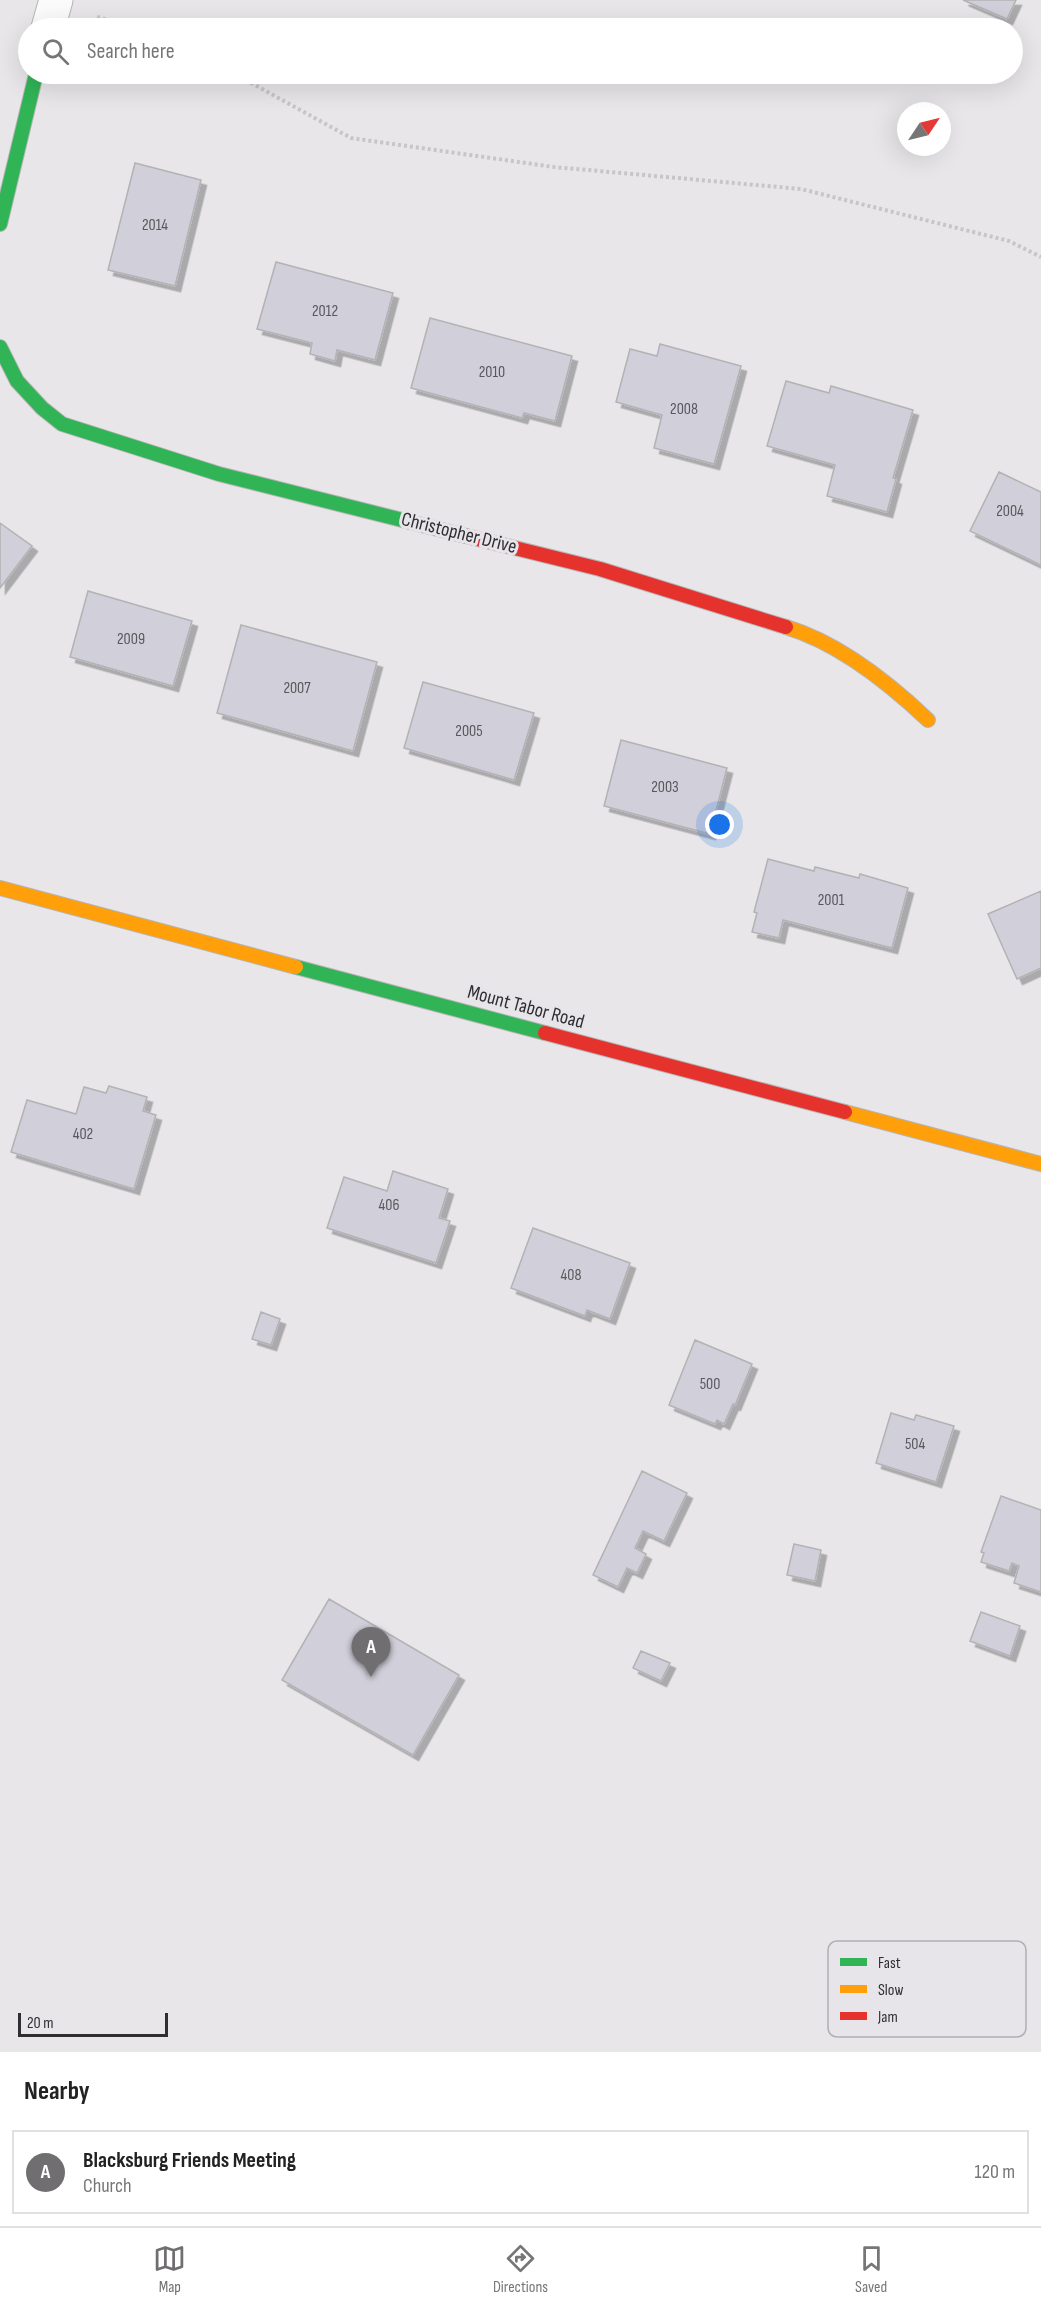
<!DOCTYPE html>
<style>
:root{--surface:#fff;--page:#f6f6f6;--text:#222;--muted:#767676;--line:#e0e0e0;--accent:#706e71}
body{margin:0;font-family:"Sofia Sans Condensed",sans-serif;background:var(--page);color:var(--text)}
.compass{position:absolute;left:897px;top:102px;width:54px;height:54px;border-radius:50%;background:var(--surface);box-shadow:0 6px 24px #0002;rotate:55deg}
.scale{position:absolute;left:18px;bottom:15px;width:150px;box-sizing:border-box;padding-left:6px;border:3px solid #2f2e30;border-top:0;font-size:16px;line-height:21px;white-space:nowrap;color:#2f2e30;-webkit-text-stroke:4px #e8e5ea;paint-order:stroke}
.you{position:absolute;left:720px;top:825px;width:21px;height:21px;margin:-15px;border:4px solid #fff;border-radius:50%;background:#1a73e8;box-shadow:0 0 0 9px #1a73e833}
.badge{display:grid;place-items:center;width:39px;height:39px;border-radius:50%;background:var(--accent);color:#fff;font-size:20px;font-weight:700}
.pin{position:absolute;translate:-50% -50px;filter:drop-shadow(0 2px 3px #0008)}
.pin::after{content:'';position:absolute;top:32px;width:21px;height:18px;background:inherit;clip-path:polygon(0 0,100% 0,50% 100%)}
.list{margin:0;padding:0;list-style:none}
h2{display:flex;justify-content:space-between;align-items:center;height:78px;margin:0;padding:0 24px;font-size:26px}
h2 small{font-size:20px;font-weight:400;color:var(--muted)}
.list li{display:grid;grid-template-columns:39px 1fr auto;gap:18px;align-items:center;box-sizing:border-box;height:84px;margin:0 12px 12px;padding:0 12px;border:2px solid var(--line);border-radius:0px}
.list b{display:block;font-size:22px;white-space:nowrap}
.list p{margin:0;font-size:20px;white-space:nowrap;color:var(--muted)}
.list em{font-size:20px;font-style:normal;color:var(--muted)}
.icon{flex:none;width:33px;height:33px;fill:none;stroke:currentColor;stroke-width:2;stroke-linecap:round;stroke-linejoin:round}
.map{position:relative;flex:none;width:1041px;height:2052px;overflow:hidden}
.search{position:absolute;background:var(--surface);box-shadow:0 6px 24px #0002;left:18px;right:18px;top:18px;height:66px;display:flex;align-items:center;gap:15px;box-sizing:border-box;padding:0 21px;border-radius:33px;color:var(--muted);font-size:22px}
.sheet{height:174px;background:var(--surface)}
nav{display:flex;justify-content:space-around;align-items:center;box-sizing:border-box;height:84px;border-top:2px solid var(--line);background:var(--surface);font-size:16px;color:var(--muted)}
nav a{display:grid;justify-items:center;gap:3px}
nav .on{color:var(--accent)}
.map>svg:first-child{display:block}
.building{fill:#d0cfda;stroke:#b3b2b4;stroke-width:1.5;filter:url(#shadow)}
.lines{fill:none;stroke-linecap:round;stroke-linejoin:round}
.street-casing{stroke:#b6b4b7;stroke-width:35}
.fast-casing{stroke:#b6b4b7;stroke-width:16}
.slow-casing{stroke:#b6b4b7;stroke-width:16}
.jam-casing{stroke:#b6b4b7;stroke-width:16}
.path{stroke:#c6c5c7;stroke-width:4;stroke-dasharray:3 3;stroke-linecap:butt}
.street{stroke:#fcfbfc;stroke-width:33}
.fast{stroke:#30b455;stroke-width:14}
.slow{stroke:#ff9f0a;stroke-width:14}
.jam{stroke:#e5322d;stroke-width:14}
.labels{text-anchor:middle;dominant-baseline:central;stroke-width:6;stroke-linejoin:round;paint-order:stroke}
.number-label{font-size:16px;fill:#59585c}
.street-label{font-size:20px;fill:#2f2e30;stroke:#e8e5ea}
.key{fill:#e8e5ea;stroke:#b0aeb2;stroke-width:1.5}
.key-label{font-size:16px;fill:#2f2e30}
</style>
<div class="map">
<svg width="1041" height="2052" viewBox="0 0 1041 2052">
<defs>
<filter id="shadow"><feDropShadow dx="5.5" dy="5.5" stdDeviation="0" flood-color="#0004"/></filter>
</defs>
<rect width="100%" height="100%" fill="#e8e6e9"/>
<path class="building" d="M963,0H1016L1007,19Z
M135,163L201,180L175,286L108,270Z
M276,262L393,293L375,360L337,350L335,361L310,354L312,343L257,329Z
M430,318L572,356L555,421L524,413L522,418L411,388Z
M660,344L741,366L714,464L654,448L662,415L616,402L630,349L657,356Z
M786,381L829,393L831,386L913,410L893,478L896,479L887,512L827,496L835,465L767,446Z
M999,472L1041,492V565L970,531Z
M0,523L32,546L0,588Z
M88,591L192,621L173,686L70,657Z
M241,625L377,662L353,751L217,713Z
M423,682L534,713L514,780L404,748Z
M621,740L727,768L710,834L604,806Z
M768,859L814,871L815,867L859,878L860,874L908,888L892,948L783,920L779,938L752,932L757,913L754,912Z
M1041,891V968L1017,979L988,914Z
M109,1086L147,1097L143,1111L156,1115L134,1189L11,1152L27,1100L76,1114L84,1087L106,1093Z
M393,1171L448,1189L439,1218L450,1221L436,1263L327,1228L344,1177L387,1191Z
M533,1228L630,1263L610,1319L587,1310L585,1316L511,1288Z
M261,1312L280,1319L271,1345L252,1339Z
M695,1340L752,1364L735,1405L733,1404L724,1424L717,1420L715,1424L669,1405Z
M891,1413L914,1420L916,1415L954,1426L936,1482L876,1463Z
M642,1471L687,1493L664,1541L643,1531L635,1548L646,1554L637,1573L627,1568L618,1587L593,1575Z
M1001,1496L1041,1510V1592L1014,1583L1019,1566L1012,1563L1009,1571L981,1562L984,1553L981,1552Z
M794,1544L821,1550L815,1581L787,1575Z
M329,1599L459,1675L413,1755L282,1680Z
M981,1612L1020,1626L1010,1656L970,1641Z
M641,1651L670,1663L661,1681L633,1668Z"/>
<g class="lines">
<defs>
<path id="street" d="M48,28L56,0"/>
<path id="fast" d="M0,224L36,74
M0,347L17,381L42,408L62,424L219,474L466,536
M296,967L545,1033"/>
<path id="slow" d="M786,627C839,643 888,682 928,720
M0,888L296,967
M845,1112L1041,1164"/>
<path id="jam" d="M466,536L600,569L786,627
M545,1033L845,1112"/>
</defs>
<use href="#street" class="street-casing"/>
<use href="#fast" class="fast-casing"/>
<use href="#slow" class="slow-casing"/>
<use href="#jam" class="jam-casing"/>
<path class="path" d="M97,17L138,28
M235,74L351,138L554,167L801,189L1009,241L1041,257"/>
<use href="#street" class="street"/>
<use href="#fast" class="fast"/>
<use href="#slow" class="slow"/>
<use href="#jam" class="jam"/>
</g>
<g class="labels">
<g class="number-label">
<text x="155" y="225">2014</text>
<text x="325" y="311">2012</text>
<text x="492" y="372">2010</text>
<text x="684" y="409">2008</text>
<text x="1010" y="511">2004</text>
<text x="131" y="639">2009</text>
<text x="297" y="688">2007</text>
<text x="469" y="731">2005</text>
<text x="665" y="787">2003</text>
<text x="831" y="900">2001</text>
<text x="83" y="1134">402</text>
<text x="389" y="1205">406</text>
<text x="571" y="1275">408</text>
<text x="710" y="1384">500</text>
<text x="915" y="1444">504</text>
</g>
<g class="street-label">
<text transform="translate(459 533) rotate(14)">Christopher Drive</text>
<text transform="translate(526 1007) rotate(15)">Mount Tabor Road</text>
</g>
</g>
<rect x="828" y="1941" width="198" height="96" rx="9" class="key"/>
<rect x="840" y="1958" width="27" height="8" fill="#30b455"/>
<rect x="840" y="1985" width="27" height="8" fill="#ff9f0a"/>
<rect x="840" y="2012" width="27" height="8" fill="#e5322d"/>
<g class="key-label">
<text x="878" y="1968">Fast</text>
<text x="878" y="1995">Slow</text>
<text x="878" y="2022">Jam</text>
</g>
</svg>
<svg class="compass" viewBox="-18 -18 36 36"><path d="M0-13l5 13h-10z" fill="#e53935"/><path d="M0 13l5-13h-10z" fill="#767676"/></svg>
<div class="scale">20 m</div>
<div class="you"></div>
<div class="pin badge" style="left:371px;top:1677px">A</div>
<div class="search"><svg class="icon" aria-label="search" viewBox="0 0 24 24"><circle cx="10" cy="10" r="6"/><path d="M15 15l6 6"/></svg>Search here</div>
</div>
<section class="sheet">
<h2>Nearby<small></small></h2>
<ul class="list">
<li><span class="badge">A</span><div><b>Blacksburg Friends Meeting</b><p>Church</p></div><em>120 m</em></li>
</ul>
</section>
<nav>
<a class="on"><svg class="icon" aria-label="map" viewBox="0 0 24 24"><path d="M3 6l6-2 6 2 6-2v14l-6 2-6-2-6 2zM9 4v14M15 6v14"/></svg>Map</a>
<a><svg class="icon" aria-label="directions" viewBox="0 0 24 24"><path d="M12 3l9 9-9 9-9-9zM9 14v-3h6M13 9l2 2-2 2"/></svg>Directions</a>
<a><svg class="icon" aria-label="saved" viewBox="0 0 24 24"><path d="M7 4h10v16l-5-4-5 4z"/></svg>Saved</a>
</nav>
